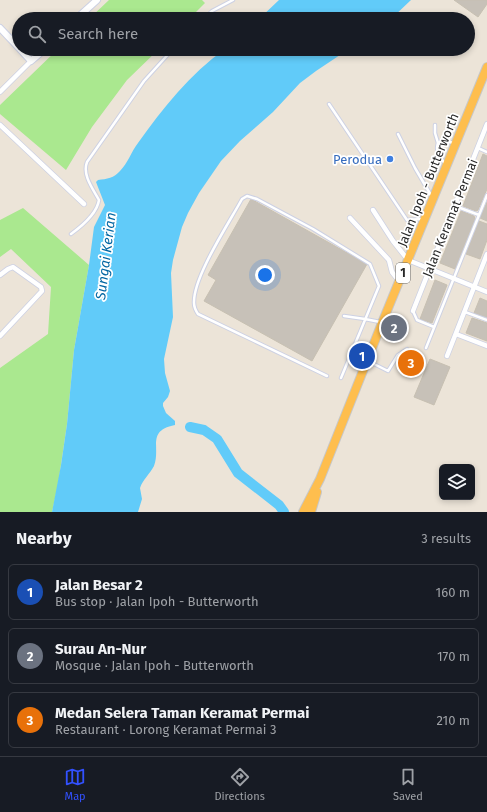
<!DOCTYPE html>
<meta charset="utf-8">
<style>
:root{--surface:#171b24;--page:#20242c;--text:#f1f3f6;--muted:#9ea1a6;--line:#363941;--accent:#3251ff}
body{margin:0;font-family:"Fira Sans",sans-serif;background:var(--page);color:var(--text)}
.controls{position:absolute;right:12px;bottom:12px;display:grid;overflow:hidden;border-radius:6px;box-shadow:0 2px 6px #0003}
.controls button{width:36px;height:36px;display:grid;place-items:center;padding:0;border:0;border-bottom:1px solid var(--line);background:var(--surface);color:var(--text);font:20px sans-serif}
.you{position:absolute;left:265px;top:275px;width:14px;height:14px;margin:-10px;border:3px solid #fff;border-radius:50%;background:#1a73e8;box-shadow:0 0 0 6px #1a73e833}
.badge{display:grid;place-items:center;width:26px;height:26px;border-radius:50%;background:var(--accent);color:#fff;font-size:13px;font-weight:700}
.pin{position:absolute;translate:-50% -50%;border:2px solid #fff;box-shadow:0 1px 4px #0006}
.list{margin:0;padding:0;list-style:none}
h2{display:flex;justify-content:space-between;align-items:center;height:52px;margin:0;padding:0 16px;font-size:17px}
h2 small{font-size:13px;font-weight:400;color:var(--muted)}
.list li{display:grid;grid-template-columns:26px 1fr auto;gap:12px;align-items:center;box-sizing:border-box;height:56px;margin:0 8px 8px;padding:0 8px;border:1px solid var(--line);border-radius:6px}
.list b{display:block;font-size:15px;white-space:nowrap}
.list p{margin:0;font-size:13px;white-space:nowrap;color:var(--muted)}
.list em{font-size:13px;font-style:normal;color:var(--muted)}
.icon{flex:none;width:22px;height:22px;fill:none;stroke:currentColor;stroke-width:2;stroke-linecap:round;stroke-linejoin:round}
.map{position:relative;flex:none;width:487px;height:512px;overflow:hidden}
.search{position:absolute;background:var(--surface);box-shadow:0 2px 6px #0003;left:12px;right:12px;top:12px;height:44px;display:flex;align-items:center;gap:10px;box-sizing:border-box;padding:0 14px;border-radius:22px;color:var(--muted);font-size:15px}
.sheet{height:244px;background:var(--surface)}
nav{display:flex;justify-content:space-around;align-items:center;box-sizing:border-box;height:56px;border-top:1px solid var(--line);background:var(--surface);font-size:11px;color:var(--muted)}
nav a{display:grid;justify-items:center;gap:2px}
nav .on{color:var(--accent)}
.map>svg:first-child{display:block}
.green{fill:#aae88f}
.water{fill:#61cbf9}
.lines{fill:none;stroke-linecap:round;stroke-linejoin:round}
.river{stroke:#61cbf9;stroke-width:10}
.building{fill:#c7c1b8;stroke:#c7c0b2}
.service-casing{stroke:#cdd1e3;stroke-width:4.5}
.minor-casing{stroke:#cdd1e3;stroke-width:6}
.tertiary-casing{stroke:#cdd1e3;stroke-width:8}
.trunk-casing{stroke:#c7c7c7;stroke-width:10}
.service{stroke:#fff;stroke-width:2.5}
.minor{stroke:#fff;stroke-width:4.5}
.tertiary{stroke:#fff;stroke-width:6}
.trunk{stroke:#febe4e;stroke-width:8}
.shop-dot{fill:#3f7fe0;stroke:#fff;stroke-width:1.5}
.labels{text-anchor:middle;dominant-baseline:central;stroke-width:3.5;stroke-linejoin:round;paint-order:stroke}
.shield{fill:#fff;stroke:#686868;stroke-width:1}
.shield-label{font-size:12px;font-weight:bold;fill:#282828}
.shop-label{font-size:13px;fill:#366cbe;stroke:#fff;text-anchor:end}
.street-label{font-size:13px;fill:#282828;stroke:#fff}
.water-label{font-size:14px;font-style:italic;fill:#0266a2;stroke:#fff}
</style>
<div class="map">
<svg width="487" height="512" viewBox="0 0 487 512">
<rect width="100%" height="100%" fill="#ece4d8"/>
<path class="green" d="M109,0H202L205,3L189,19H89Z
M58,49H159L127,80L92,127L66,170L0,114V105Z
M23,208L89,265L74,350L67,424L58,485L52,512H0V368L48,334L51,287L11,249L0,257V220Z"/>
<path class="water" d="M279,0H411L391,19H259Z
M225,49H349L316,71L300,83L273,112L240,141L221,161L199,193L188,213L182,227L173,260L171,273L173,317L164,359L165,373L170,391L168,397L163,403V406L166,413L175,421V425C146,431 161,447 154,466C150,474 143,479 140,488L142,499L138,512H52L61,465L67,424L74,350L89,265L94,227L105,205L96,182L98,180C107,179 114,178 120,171C128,163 131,152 138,143C163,108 190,74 225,49Z"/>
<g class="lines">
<path class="river" d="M190,427L204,430L217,439L238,473L279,505L284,512"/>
</g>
<path class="building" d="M454,0H487V4L478,17Z
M483,154L487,156V189L478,210L476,211L463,206Z
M251,199L367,264L312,361L204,301L216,280L208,275Z
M487,202V221L480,218Z
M461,211L474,216L475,219L455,269L440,263Z
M479,221L487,224V240L480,259L466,254Z
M435,280L447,285L432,323L420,319Z
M480,298L487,301V318L474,313Z
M472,318L487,323V341L466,333Z
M430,359L450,367L434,405L414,397Z"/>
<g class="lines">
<defs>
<path id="service" d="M204,19L212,11L233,0
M329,104L407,220L422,219
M435,125V133L438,143
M398,134L415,168L432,197
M478,148L487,152
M445,164C440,156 435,152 438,143L442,141L455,143
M455,206L479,215
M71,234C82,226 97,214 99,200C93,189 82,175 87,162L144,81L173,49
M413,311L417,320L434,327
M465,312L487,320
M344,316L365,319L380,322
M426,348L487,195
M368,361L388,371L398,355L407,349
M327,376L198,314C196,311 194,307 194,303C193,277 229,223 242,199L247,196L257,199L313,229L370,264L379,286L341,378"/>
<path id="minor" d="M0,92L31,61
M0,125L84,204
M373,210L393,241L408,260L487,292
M350,218L389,260L392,272L399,281
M0,275L8,269L13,267L41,287L42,291L0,336
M413,311L487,124
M456,334L487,346
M447,356L487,254"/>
<path id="tertiary" d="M76,19L97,0
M0,28L19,48
M20,49L31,61L45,49"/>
<path id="trunk" d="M303,512L320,479L382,323L487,67
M311,512L317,492"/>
</defs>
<use href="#service" class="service-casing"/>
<use href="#minor" class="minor-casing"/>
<use href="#tertiary" class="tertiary-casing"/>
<use href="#trunk" class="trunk-casing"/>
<use href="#service" class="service"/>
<use href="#minor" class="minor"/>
<use href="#tertiary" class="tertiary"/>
<use href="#trunk" class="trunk"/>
</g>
<circle class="shop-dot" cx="390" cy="159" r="4"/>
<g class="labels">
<rect class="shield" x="396" y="263" width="14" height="20" rx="3"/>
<g class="shield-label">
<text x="403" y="273">1</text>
</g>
<g class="shop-label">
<text x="382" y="159">Perodua</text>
</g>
<g class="street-label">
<text transform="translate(428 180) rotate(-68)">Jalan Ipoh - Butterworth</text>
<text transform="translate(450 218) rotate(-68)">Jalan Keramat Permai</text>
</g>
<g class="water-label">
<text transform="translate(106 256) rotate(-83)">Sungai Kerian</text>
</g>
</g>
</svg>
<div class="controls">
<button><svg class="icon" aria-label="layers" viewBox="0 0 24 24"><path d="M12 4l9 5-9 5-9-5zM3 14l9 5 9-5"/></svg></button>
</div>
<div class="you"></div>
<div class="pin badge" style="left:362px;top:356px;background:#1a4fb4">1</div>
<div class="pin badge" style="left:394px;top:328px;background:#6b7280">2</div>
<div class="pin badge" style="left:411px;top:363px;background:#e8710a">3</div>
<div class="search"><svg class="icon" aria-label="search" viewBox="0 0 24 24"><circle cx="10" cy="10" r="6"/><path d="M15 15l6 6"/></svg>Search here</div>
</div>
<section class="sheet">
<h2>Nearby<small>3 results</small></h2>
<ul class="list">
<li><span class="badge" style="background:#1a4fb4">1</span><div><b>Jalan Besar 2</b><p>Bus stop · Jalan Ipoh - Butterworth</p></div><em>160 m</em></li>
<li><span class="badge" style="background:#6b7280">2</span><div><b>Surau An-Nur</b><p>Mosque · Jalan Ipoh - Butterworth</p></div><em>170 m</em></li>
<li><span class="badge" style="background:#e8710a">3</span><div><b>Medan Selera Taman Keramat Permai</b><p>Restaurant · Lorong Keramat Permai 3</p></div><em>210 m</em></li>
</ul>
</section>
<nav>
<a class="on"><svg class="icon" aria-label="map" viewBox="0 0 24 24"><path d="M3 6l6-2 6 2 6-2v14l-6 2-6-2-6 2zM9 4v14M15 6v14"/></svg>Map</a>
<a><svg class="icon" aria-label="directions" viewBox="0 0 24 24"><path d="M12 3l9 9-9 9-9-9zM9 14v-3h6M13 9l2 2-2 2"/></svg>Directions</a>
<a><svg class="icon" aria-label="saved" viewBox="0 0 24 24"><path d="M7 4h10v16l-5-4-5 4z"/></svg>Saved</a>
</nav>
